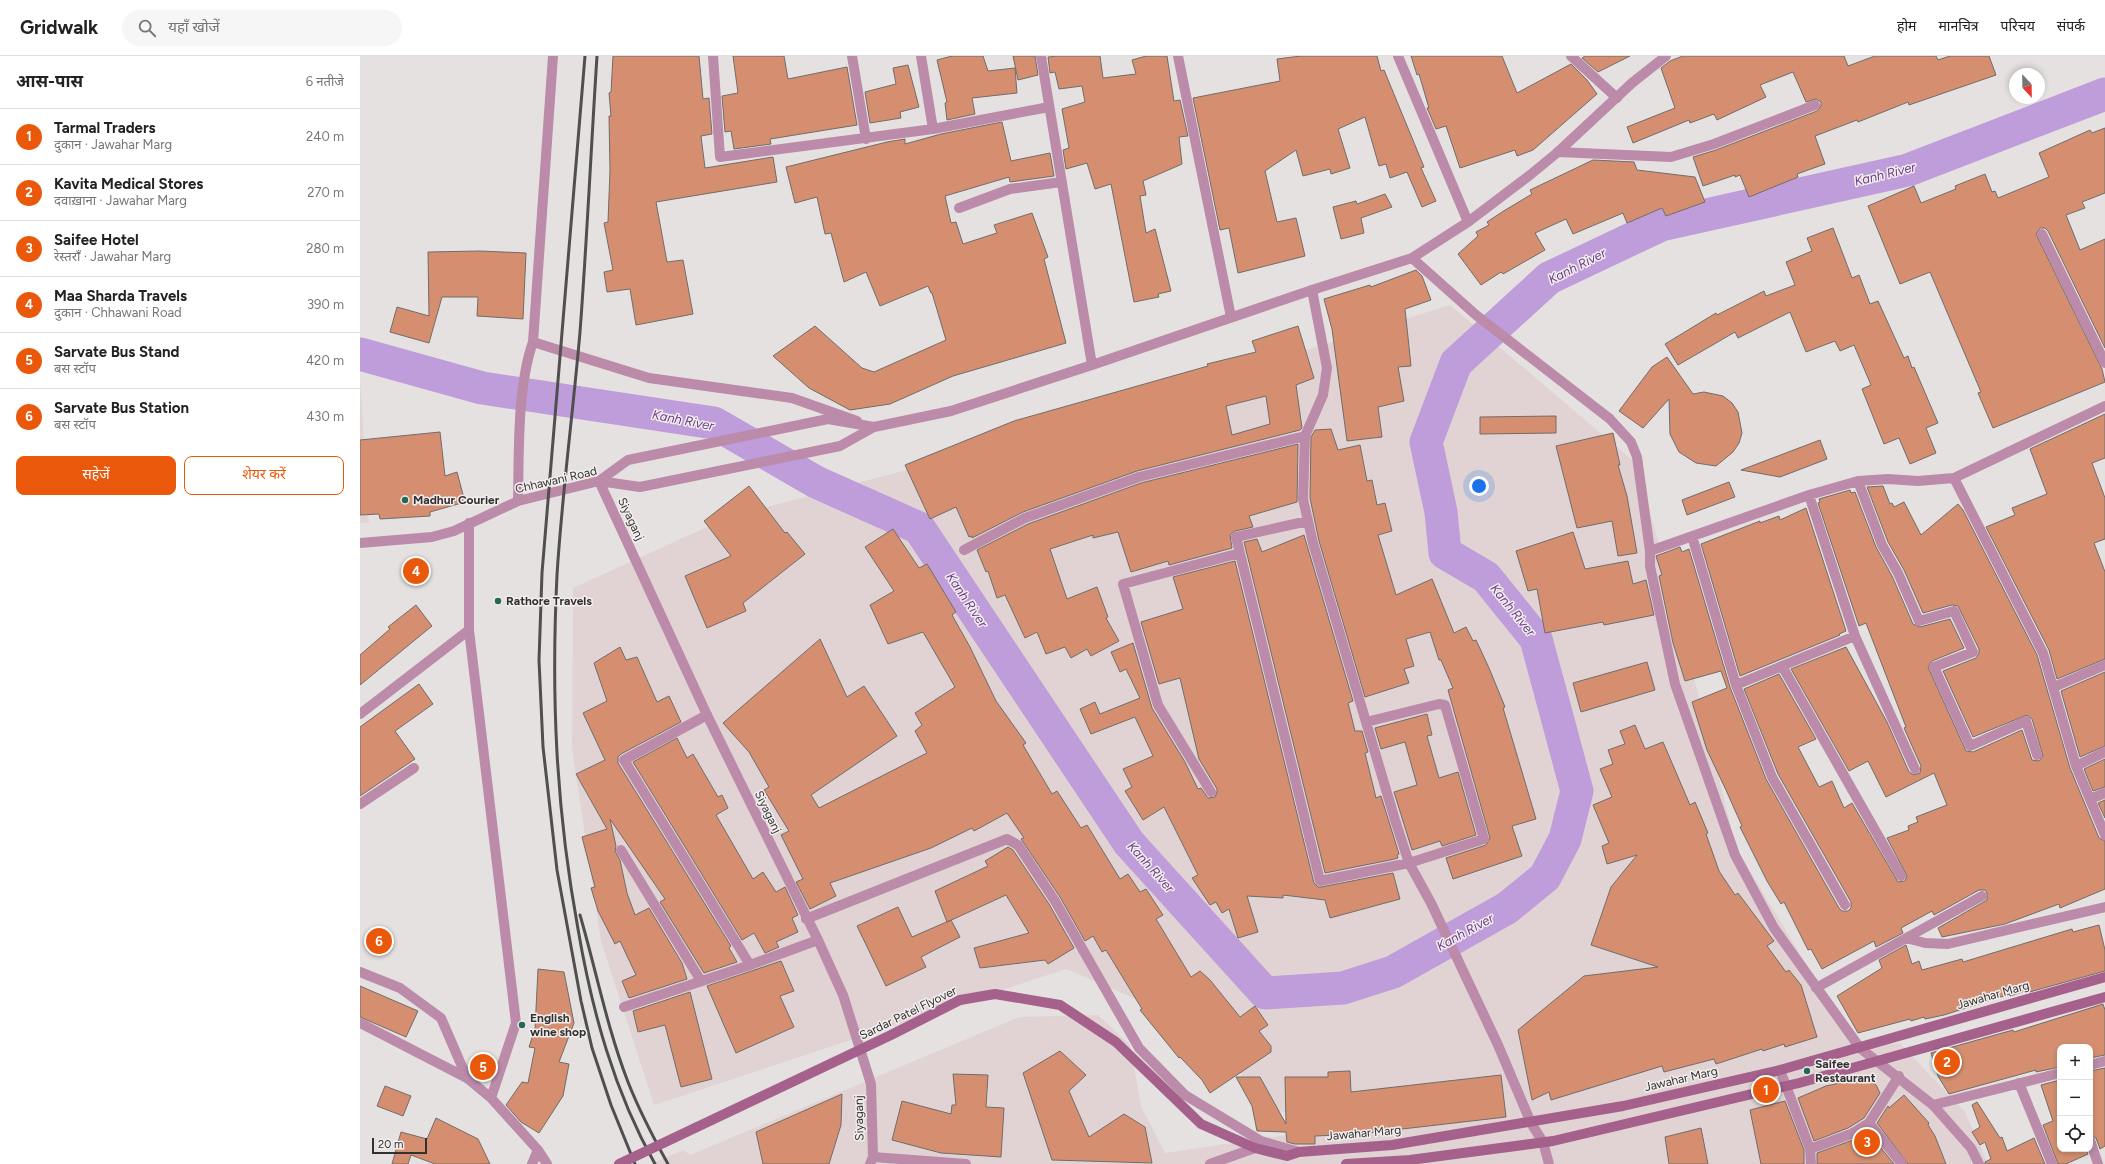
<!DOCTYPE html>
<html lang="hi">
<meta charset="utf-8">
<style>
:root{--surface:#fff;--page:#f6f6f6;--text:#222;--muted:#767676;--line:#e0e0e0;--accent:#ea580c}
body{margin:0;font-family:Figtree,"Noto Sans Devanagari",sans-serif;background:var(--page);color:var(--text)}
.controls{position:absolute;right:12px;bottom:12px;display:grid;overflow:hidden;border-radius:8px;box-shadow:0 2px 6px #0003}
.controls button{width:36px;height:36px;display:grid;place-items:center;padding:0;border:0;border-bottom:1px solid var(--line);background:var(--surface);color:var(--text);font:20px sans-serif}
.compass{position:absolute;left:1649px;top:12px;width:36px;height:36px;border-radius:50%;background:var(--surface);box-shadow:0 2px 6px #0003;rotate:158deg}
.scale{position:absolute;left:12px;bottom:10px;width:55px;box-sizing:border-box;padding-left:4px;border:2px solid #323030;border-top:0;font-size:11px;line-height:14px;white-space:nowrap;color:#323030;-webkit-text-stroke:3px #f3eeee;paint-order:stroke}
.you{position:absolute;left:1119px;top:430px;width:14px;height:14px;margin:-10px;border:3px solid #fff;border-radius:50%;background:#1a73e8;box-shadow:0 0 0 6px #1a73e833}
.badge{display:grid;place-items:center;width:26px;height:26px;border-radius:50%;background:var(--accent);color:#fff;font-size:13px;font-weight:700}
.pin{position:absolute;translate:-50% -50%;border:2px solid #fff;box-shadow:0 1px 4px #0006}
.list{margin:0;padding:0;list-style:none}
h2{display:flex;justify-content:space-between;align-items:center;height:52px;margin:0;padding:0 16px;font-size:17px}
h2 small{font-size:13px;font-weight:400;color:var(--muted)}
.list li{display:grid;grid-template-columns:26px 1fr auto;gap:12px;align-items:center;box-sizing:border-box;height:56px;padding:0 16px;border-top:1px solid var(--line)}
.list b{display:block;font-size:15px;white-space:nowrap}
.list p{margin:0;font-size:13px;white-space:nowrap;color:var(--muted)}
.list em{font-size:13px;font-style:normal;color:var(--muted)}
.actions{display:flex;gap:8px;padding:12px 16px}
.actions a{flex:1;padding:9px 0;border:1px solid var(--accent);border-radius:8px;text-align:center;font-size:14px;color:var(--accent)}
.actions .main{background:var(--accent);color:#fff}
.icon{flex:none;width:22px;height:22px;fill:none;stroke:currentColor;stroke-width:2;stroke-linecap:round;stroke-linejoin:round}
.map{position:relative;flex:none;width:1745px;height:1108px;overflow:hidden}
header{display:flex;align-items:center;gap:24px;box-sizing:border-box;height:56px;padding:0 20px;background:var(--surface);border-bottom:1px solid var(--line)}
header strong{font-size:19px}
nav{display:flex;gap:22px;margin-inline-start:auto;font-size:14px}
.search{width:280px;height:36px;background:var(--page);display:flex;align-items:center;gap:10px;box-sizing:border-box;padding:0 14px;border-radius:22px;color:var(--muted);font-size:15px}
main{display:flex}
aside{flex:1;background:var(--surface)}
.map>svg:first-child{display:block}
.built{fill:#e1d3d3}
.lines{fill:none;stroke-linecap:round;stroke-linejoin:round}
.river{stroke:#bf9cda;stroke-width:33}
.building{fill:#d58f70;stroke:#706c6a;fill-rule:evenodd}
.service{stroke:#bb8ba9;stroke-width:10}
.minor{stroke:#bb8ba9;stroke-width:10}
.tertiary{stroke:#bb8ba9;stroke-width:10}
.secondary{stroke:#a5608c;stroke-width:10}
.rail{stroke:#504e4e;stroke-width:3}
.secondary-bridge{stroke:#a5608c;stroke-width:10}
.poi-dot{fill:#276755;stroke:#f3eeee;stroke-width:1.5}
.labels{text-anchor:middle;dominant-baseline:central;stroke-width:3;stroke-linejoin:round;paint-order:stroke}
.street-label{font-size:12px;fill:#323030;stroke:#f3eeee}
.poi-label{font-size:12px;font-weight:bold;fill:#323030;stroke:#f3eeee;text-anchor:start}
.water-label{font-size:13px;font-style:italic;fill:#6a3d88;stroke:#f3eeee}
</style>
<header>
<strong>Gridwalk</strong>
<div class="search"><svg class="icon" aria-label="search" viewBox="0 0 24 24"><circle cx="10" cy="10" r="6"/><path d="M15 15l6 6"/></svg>यहाँ खोजें</div>
<nav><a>होम</a><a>मानचित्र</a><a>परिचय</a><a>संपर्क</a></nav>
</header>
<main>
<aside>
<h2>आस-पास<small>6 नतीजे</small></h2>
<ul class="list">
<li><span class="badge">1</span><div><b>Tarmal Traders</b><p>दुकान · Jawahar Marg</p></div><em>240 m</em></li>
<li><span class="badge">2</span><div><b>Kavita Medical Stores</b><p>दवाख़ाना · Jawahar Marg</p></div><em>270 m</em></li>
<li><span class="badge">3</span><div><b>Saifee Hotel</b><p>रेस्तराँ · Jawahar Marg</p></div><em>280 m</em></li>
<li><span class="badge">4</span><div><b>Maa Sharda Travels</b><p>दुकान · Chhawani Road</p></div><em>390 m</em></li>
<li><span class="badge">5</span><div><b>Sarvate Bus Stand</b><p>बस स्टॉप</p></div><em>420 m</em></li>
<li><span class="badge">6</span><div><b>Sarvate Bus Station</b><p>बस स्टॉप</p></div><em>430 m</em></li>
</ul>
<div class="actions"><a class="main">सहेजें</a><a>शेयर करें</a></div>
</aside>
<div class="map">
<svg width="1745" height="1108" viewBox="0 0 1745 1108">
<rect width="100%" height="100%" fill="#e6e1e1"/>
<path class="built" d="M1090,249L1277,408L1331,609L1376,792L1449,913L1506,992L1540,987L1605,1056L1628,1108H291L324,1094L330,1099L659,961L738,959L770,989L781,1050L805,1097L973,1072L917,1054L827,965L706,913L294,1049L241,885L212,693L213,532L369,461L667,382Z
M0,323L9,466L0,467Z"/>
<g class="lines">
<path class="river" d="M0,298L122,332L354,367L456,426L559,472L769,787L905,937L983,932L1033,916L1147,852L1185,821L1205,783L1217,735L1176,583L1126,521L1085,497L1081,456L1066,386L1096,307L1189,222L1301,169L1548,114L1745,38"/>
</g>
<path class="building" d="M253,0H339L343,43L349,42L352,78L341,80L345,112L413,101L417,126L296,146L307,206L323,204L333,258L276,269L270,233L247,236L244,216L253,214L244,167L248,166L250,114L249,60H251L249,37L251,36Z
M373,0H424L428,23L487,11L497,69L410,83L411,88L374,93L371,75L365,76L362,40L378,37Z
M592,0H623L628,15L655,12L657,37L612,42L615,58L587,64L585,47L587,46L577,4Z
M653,0H675L678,19L658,24Z
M697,0H740L743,22L776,18L772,4L786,0H807L814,45L820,44L828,80L819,81L822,108L783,125L786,139L780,140L786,177L795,173L811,235L798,238L799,241L774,246L751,128L735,133L727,107L706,113L703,94L709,92L702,53L725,46L722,30L699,33L695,16L690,17L688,1Z
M941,0H1017L1021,15L1024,14L1064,111L1061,112L1076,145L1062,151L1047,116L1030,122L1026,108L1019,110L1005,61L978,73L990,112L971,118L970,113L943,120L936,94L905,115L917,166L936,162L945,200L878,217L869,172L860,174L833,42L920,25L917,3Z
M1051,0H1142L1157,37L1211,8L1227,24L1237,38L1173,94L1157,100L1155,94L1100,112L1086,70L1076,73L1067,52H1069L1059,18L1057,19Z
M1225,0H1270L1238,16L1222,2Z
M1323,0H1484L1488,10L1515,0H1576L1578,4L1590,0H1629L1636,19L1549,49L1548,46L1498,66L1497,64L1455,80L1465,108L1437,118L1438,121L1389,141L1380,119L1375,121V119L1343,130L1333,101L1356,94L1457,55L1461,50V46L1456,43L1446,46L1433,16L1400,29L1406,41L1357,64L1354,58L1330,67L1329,64L1273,87L1267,71L1315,52L1301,12L1310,5Z
M548,9L559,51L540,56L541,62L510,67L505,36L536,28L533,12Z
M642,66L651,105L690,97L694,120L650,126L649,121L585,140L591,167L596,166L603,188L637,177L634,169L672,157L688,201L684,203L706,287L593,320L530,348L490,354L449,332L413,300L455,270L502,312L514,316L586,284L572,237H571L568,230L520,250L506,216L484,226L471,177L465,178L457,141L435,147L426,111L527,86L545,83V88L581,78Z
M1745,72V137L1722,146L1725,152L1706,159L1720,194L1745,183V292L1688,175L1685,172H1680L1676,178L1742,313L1745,326L1633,372L1618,337L1621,336L1570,216L1540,228L1508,150L1554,130L1561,147L1596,133L1595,130L1625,118L1632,136L1635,135L1638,142L1689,121L1679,97L1730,74L1732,77Z
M1233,104L1274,106L1277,114L1335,121L1345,146L1306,160L1302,152L1267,167L1263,157L1213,178L1206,163L1175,177L1185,194L1143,218L1141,216L1121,229L1098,198L1118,180L1116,176L1129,169L1127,166L1142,156L1172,138L1170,134Z
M1025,138L1032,151L1001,162L1004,177L981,183L973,151L996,145L997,148Z
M1473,172L1492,222L1499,219L1510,248L1518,245L1544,302L1548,300L1552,312L1554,311L1578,367L1566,372L1576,397L1550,408L1539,382L1524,388L1502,333L1511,329L1494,289L1480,295L1475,285L1446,296L1430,256L1378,282L1375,276L1318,309L1305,288L1356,257L1357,259L1404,235L1406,240L1435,229L1426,206L1452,195L1447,182Z
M120,195L166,197L163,263L117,260L118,241H82L69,287L30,276L37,251L69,260L68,196Z
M1056,214L1062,220L1071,244L1045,253L1051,310L1038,311L1044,345L1018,351L1022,381L987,385L972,273L964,243L1010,229L1011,231Z
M938,270L954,322L936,329L942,372L940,374L777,415L663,456L612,482V480L609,481L596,451L570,463L545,409L654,365L848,310L847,308L896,296L892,285ZM906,340L910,368L872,379L866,350Z
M1307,301L1333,338L1344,336L1363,340L1372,347L1378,356L1382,377L1379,387L1373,396L1356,410L1336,407L1319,396L1310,378L1309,343L1283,372L1259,355L1292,311Z
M1745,358V402L1732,407L1745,442V483L1734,487L1745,516V603L1697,623L1689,594L1626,471L1655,459L1652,452L1687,438L1670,393Z
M1196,360V377L1120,378V361Z
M971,373L978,394L1000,389L1007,425L1012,424L1017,449L1025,447L1032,475L1018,479L1036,539L1072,523L1094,577L1106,571L1113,585L1116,584L1129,612L1145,651L1143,652L1176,763L1152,770L1162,800L1093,823L1086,802L1126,789L1130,782L1088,634L1093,632L1081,604H1079L1070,576L1046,583L1054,610L1044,613L1049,627L1005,641L959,485L950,442L951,381L955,374Z
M80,376L85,420L97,416L105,446L70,456V460L20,463L19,458L0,459V384Z
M1253,377L1260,409H1258L1267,440L1277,497L1258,500L1252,465L1217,472L1196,390Z
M1460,384L1467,403L1420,421L1381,414Z
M938,388L937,446L889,460L893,471L875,475L870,479L872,492L809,509L808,505L771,516L758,476L733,482V479L690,493L707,543L737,531L748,561L746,562L759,585L731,600L727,593L711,602L705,591L686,598L677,576L665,582L645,539L637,542L628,515L626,516L617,494L668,468L781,427Z
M1369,426L1375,441L1327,459L1322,444Z
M389,430L425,477L427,476L445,498L383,547L386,555L347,572L325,520L371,500L344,465Z
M1523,430L1530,448L1532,447L1534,451L1544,446L1561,479L1598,448L1603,454L1677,599L1710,712L1739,782L1745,785V833L1700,852L1699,848L1645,868L1582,881L1578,872L1627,844V837L1625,834H1619L1574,859L1572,855L1541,872L1543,877L1516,891L1514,885L1462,913L1451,893L1448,894L1424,846L1421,848L1407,825L1380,771L1382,770L1366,734L1347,694L1332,646L1367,632L1361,615L1325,625L1313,587L1299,520L1302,519L1296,500L1320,491L1322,496L1329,493L1370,631L1406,723L1479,852L1482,855H1488L1491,852V846L1418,718L1384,633L1419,618L1456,683L1438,691L1459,731L1472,725L1484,752L1492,747L1538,826L1545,825L1547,820L1527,782L1549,774L1548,770L1558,766L1556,761L1587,749L1574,717L1526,741L1508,705L1489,715L1431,613L1486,591L1527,666L1549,716L1554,719L1560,717L1561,710L1544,672L1546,671L1506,567L1499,570L1458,447L1460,446L1459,443L1490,434L1491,437L1495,436L1516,491L1532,520L1553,568L1560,571L1590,563L1604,592L1572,605L1568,611L1606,695L1613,696L1662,674L1672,704L1679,705L1683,700L1672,663L1667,659L1613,681L1583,615L1616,602L1619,597V593L1598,550L1592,549L1563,557L1544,514L1528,486L1507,431Z
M1446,452L1486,575L1479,578L1480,579L1380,620L1341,488L1400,465V467L1419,460L1420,464Z
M533,473L559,512L567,508L596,556L592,559L610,591L636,645L666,687L663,689L692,738L697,735L721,772L727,769L760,823L768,818L780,836L786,833L803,859L796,863L831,921L840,915L850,924L880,961L895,950L908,969L899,975L911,990V996L850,1037L842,1024L820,1001L819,1002L780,954L782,953L746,894L742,896L733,880L725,885L700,841L661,783L664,782L647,757L614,775L612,772L571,792L470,827L476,840L450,853L436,826L443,823L421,779L429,775L404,734L409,731L389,696L363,667L460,583L487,641L504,630L537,680L451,739L459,752L567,697L555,675L562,669L555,657L595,631L563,576L528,588L510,549L534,535L505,491Z
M1213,476L1225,513L1268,505L1273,528L1286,524L1294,559L1244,569L1243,566L1185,577L1177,533L1168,535L1156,495Z
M944,479L993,645L988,647L995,675H1002L1008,696L1005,697L1016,742L1021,740L1039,798L1037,799L1038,802L1030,804L965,817L884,486L897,483L902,496Z
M875,505L954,827L958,831H961L1033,817L1040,843L970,862L965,844L923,839V842L887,840L898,876L878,882L869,853L862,857L856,846L850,849L832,822L838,819L804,751L783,764L765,735L772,731L763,713L793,700L775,661L731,678L720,653L735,646L740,658L780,642L766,613L760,616L751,596L773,587L792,652L825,706L838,733L841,732L848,742L855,741L857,736V733L839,703L820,622L799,628L781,566L823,553L813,521Z
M56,549L72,570L0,629V599L30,573L28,571Z
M260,591L266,604L277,601L297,646L309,640L321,666L261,698L258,701V707L371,890L369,892L377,906L344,917L300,846L305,843L250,763L256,790L255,795L260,804L267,837L275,859L289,852L322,907L327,923L269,942L262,925L276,919L260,885L255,888L238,855L231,832L235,831L222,781L247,773L216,718L245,704L223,657L247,645L234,607Z
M1287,606L1295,634L1221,656L1213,627Z
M1745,616V690L1720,701L1701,635Z
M59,628L73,648L35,675L55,703L0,740V671Z
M1067,658L1072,679L1067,680L1079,722L1098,716L1116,779L1082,790L1080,785L1052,794L1034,736L1057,729L1045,686L1021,693L1015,672Z
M1275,669L1285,693L1303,686L1330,749L1335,746L1348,777L1346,778L1359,815L1375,839L1378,837L1414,885L1407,890L1426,916L1429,914L1441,929L1457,981L1425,991L1424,988L1403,995L1402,993L1356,1008L1354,1003L1304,1016L1302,1010L1191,1044L1189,1036L1172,1044L1158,974L1224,920L1298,911L1231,889L1251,831L1277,799L1247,808L1242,790L1249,787L1233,749L1252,741L1240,713L1253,708L1248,694L1265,688L1260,675Z
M317,682L327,702L333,698L358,741L362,739L368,752L356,759L393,823L403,816L416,836L425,831L438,859L432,862L438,876L416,886L419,891L405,897L394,877L382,884L273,706Z
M1745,703V731L1733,735L1724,713Z
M1745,744V762L1738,747Z
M648,791L653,794L689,848L714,892L688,908L685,904L620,912L614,892L669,877L646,839L587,866L575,835L628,810L625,805Z
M538,851L552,881L591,864L600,881L561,901L566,911L526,930L497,870Z
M1739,869L1745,894V915L1666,937L1665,935L1650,940V938L1584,959L1565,963L1564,961L1551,965L1550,963L1498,977L1477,940L1522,912L1519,904L1546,889L1552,908L1559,905L1562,914L1602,903L1603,906L1712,873L1713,876Z
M421,905L434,935L420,940L434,971L376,997L347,930Z
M178,913L204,916L214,967L199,1006L209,1008L203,1040L179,1077L161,1066L146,1049L162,1026L168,1027L175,992L169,991L175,973Z
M0,930L58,955L46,981L0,961Z
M330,936L352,1023L321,1031L305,969L278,976L273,955Z
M1743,948L1745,954V999L1730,1002V991H1700V1011L1676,1016V1014L1589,1038L1578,1020L1571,997L1653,974L1654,976Z
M700,995L726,1019L709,1035L729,1081L764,1058L785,1071L792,1107L692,1104L663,1017Z
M1745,1012V1090L1740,1093L1736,1082L1730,1078V1015Z
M990,1015L991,1036L1141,1019L1146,1061L999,1078L955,1080V1088H935L927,1086L926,1076L897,1075L892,1050L876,1021H900L926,1068L925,1021H968V1016Z
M593,1018L628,1019L626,1051L644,1052L641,1101L581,1097L532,1084L542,1045L591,1058L592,1049H596Z
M1507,1021L1516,1029L1520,1037L1504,1062L1488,1072L1454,1085L1438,1042L1466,1030Z
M1700,1024V1093H1726L1728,1098L1706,1108H1698L1683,1069L1693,1065L1681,1029Z
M25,1030L51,1040L43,1060L17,1050Z
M482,1038L481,1069L469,1108H403L396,1076Z
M1544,1039L1569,1067L1568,1069L1575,1080L1586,1108H1548L1517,1067L1528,1050L1529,1052Z
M1425,1045L1444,1094V1108H1401L1390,1054Z
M1617,1046L1640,1082L1642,1081L1647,1095L1674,1082L1685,1108H1625V1106L1631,1103L1625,1086L1620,1089L1612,1076L1620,1071L1612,1049Z
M76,1062L118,1083L130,1108H75L51,1099L48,1108H32L41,1076L67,1083Z
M1341,1072L1348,1108H1309L1305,1081Z
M1508,1076L1534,1108H1457V1097L1493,1084Z"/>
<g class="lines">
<path class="service" d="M173,286L289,322L432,342L497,365
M0,748L54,712
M0,916L40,932L81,962L107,1022"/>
<path class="minor" d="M353,0L360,101L573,73L689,51
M492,0L506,83
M561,0L573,73
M818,0L871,261
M1211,0L1257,42
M1198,96L1311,101L1354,88L1455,49
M599,152L650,133L701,126
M1682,178L1745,307
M952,234L967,312L963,339L945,380L943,443L953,487L1035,764L1049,807L1071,847L1138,989L1171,1067
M1594,422L1683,597L1716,710L1745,779
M1498,425L1522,489L1538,517L1559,565L1594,555L1613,596L1574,611L1610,690L1666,665L1677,699
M1449,439L1495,580L1555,713
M158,445C159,397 157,331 173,286L193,0
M948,465L876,481L960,825L1049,807L1124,783L1085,649L1079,648L1006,666
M1332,480L1376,629L1412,721L1485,849
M604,494L665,462L779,421L945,380
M1290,495L1449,439L1498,425L1528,423L1558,425L1594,422L1745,350
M1422,610L1541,820
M1376,629L1495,580
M1694,631L1745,609
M347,659L264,704L390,909
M1716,710L1745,696
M851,736L798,649L763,528L880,497
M1730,743L1745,737
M261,794L341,925
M446,863L647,783L658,789L695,845L779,992L825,1039L901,1085L939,1096
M1546,882L1565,887L1588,888L1745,851
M1456,932L1622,840
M264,951L390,909L458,884
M1730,1009L1745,1005
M1420,1014L1450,1093L1451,1108
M1659,1027L1692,1108
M1573,1049L1700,1017
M1509,1067L1542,1108
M1730,1084L1738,1108
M1450,1093L1491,1078L1509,1067L1539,1020
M513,1101L606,1108
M850,1108L895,1092"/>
<path class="tertiary" d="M681,0L732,309
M1038,0L1108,166
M1052,202L1116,259L1250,363L1271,386L1277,401L1290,495V510L1315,628L1375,799L1414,872L1500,992L1573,1049L1611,1092L1619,1108
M239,425L347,659L458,884L483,939L511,1028L513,1101L510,1108
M239,425L268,404L468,363L514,371
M109,467V574L156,967L131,1042
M0,487L72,481L94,475L158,445L239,425L280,431L480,390L514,371L591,355L732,309L952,234L1052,202L1108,166L1170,119L1198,96L1272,27L1306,0
M0,658L109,574
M0,967L107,1022L131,1042L178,1094L187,1108
M1171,1067L1183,1086L1189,1108
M172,1108L178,1094"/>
<path class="secondary" d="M600,944L635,938L700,949L756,986L841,1068L895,1092L927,1100L939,1096L1032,1089L1263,1050L1420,1014L1745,921
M986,1108L1050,1104L1193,1085L1439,1027L1745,941"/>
<path class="rail" d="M225,0L182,517L179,604L183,691L197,814L221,945L232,992L251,1049L275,1108
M237,0C231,92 227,184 220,276C213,357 202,438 197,519C191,641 196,753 218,873C232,955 254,1035 295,1108
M220,859C236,914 247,972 268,1026C279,1054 293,1081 308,1108"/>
<path class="secondary-bridge" d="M259,1108L531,979L600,944"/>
</g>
<g class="poi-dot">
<circle cx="45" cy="444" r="4"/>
<circle cx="138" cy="545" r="4"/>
<circle cx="162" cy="969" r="4"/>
<circle cx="1447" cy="1015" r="4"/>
</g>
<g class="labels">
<g class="street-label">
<text transform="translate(196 424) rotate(-13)">Chhawani Road</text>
<text transform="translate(271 463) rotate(65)">Siyaganj</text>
<text transform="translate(408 756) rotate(64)">Siyaganj</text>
<text transform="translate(1633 939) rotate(-16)">Jawahar Marg</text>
<text transform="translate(548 957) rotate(-26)">Sardar Patel Flyover</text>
<text transform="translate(1321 1023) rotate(-13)">Jawahar Marg</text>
<text transform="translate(499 1062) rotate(-91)">Siyaganj</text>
<text transform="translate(1004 1077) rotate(-5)">Jawahar Marg</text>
</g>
<g class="poi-label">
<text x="53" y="444">Madhur Courier</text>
<text x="146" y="545">Rathore Travels</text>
<text x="170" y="962">English<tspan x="170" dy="14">wine shop</tspan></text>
<text x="1455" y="1008">Saifee<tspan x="1455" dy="14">Restaurant</tspan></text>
</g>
<g class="water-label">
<text transform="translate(1525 118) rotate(-14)">Kanh River</text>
<text transform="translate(1217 210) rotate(-27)">Kanh River</text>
<text transform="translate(323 364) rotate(11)">Kanh River</text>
<text transform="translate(607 544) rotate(56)">Kanh River</text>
<text transform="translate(1153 554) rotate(51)">Kanh River</text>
<text transform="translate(791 811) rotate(48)">Kanh River</text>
<text transform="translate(1105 876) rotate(-29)">Kanh River</text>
</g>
</g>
</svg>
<div class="controls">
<button>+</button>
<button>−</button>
<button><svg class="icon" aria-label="locate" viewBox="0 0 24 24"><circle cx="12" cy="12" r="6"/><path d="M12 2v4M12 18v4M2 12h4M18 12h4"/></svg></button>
</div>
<svg class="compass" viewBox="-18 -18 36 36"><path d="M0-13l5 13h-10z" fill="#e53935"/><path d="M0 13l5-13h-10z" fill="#767676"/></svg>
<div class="scale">20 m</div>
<div class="you"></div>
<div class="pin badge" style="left:1406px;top:1034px">1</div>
<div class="pin badge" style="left:1587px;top:1006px">2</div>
<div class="pin badge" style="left:1507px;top:1086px">3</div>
<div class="pin badge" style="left:56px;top:515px">4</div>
<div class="pin badge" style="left:123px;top:1011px">5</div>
<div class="pin badge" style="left:19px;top:885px">6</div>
</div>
</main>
